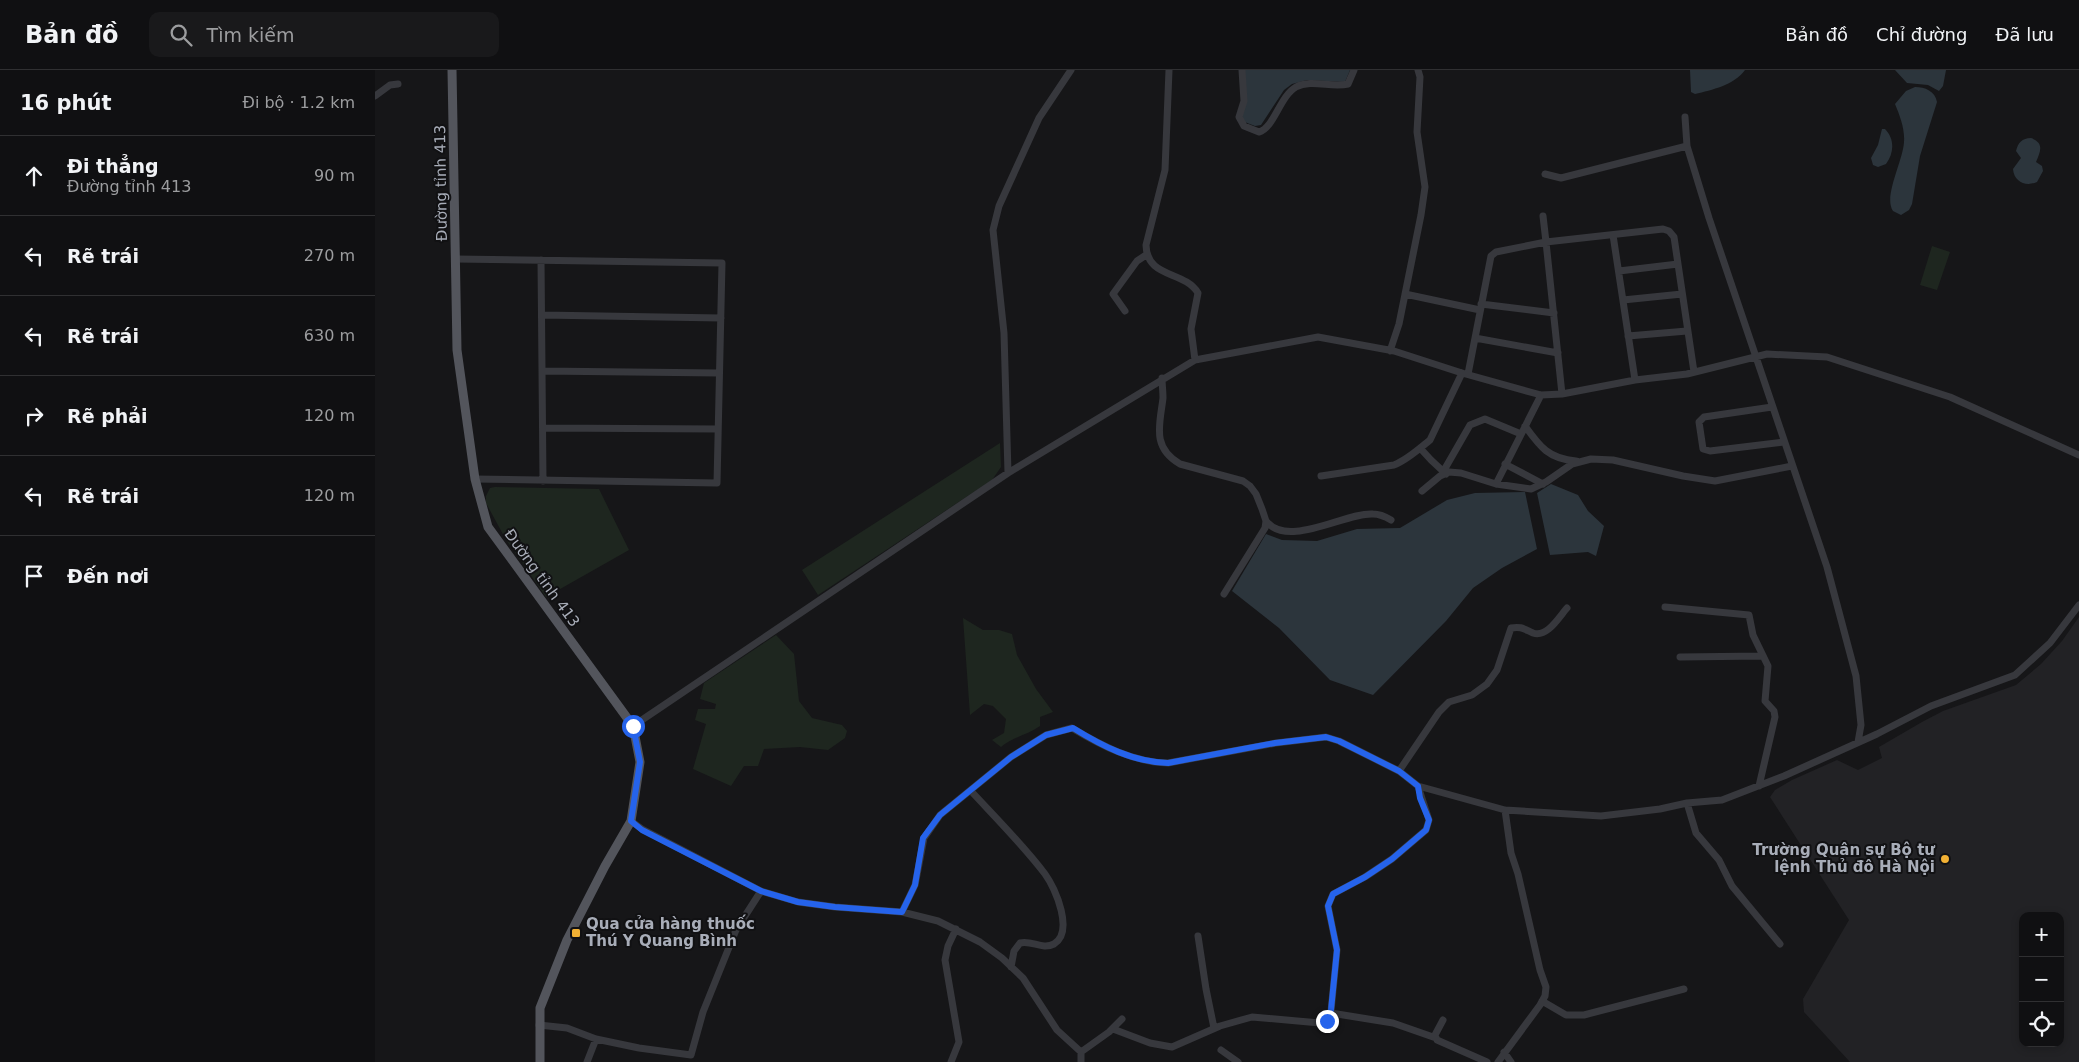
<!DOCTYPE html>
<html lang="vi">
<meta charset="utf-8">
<style>
:root{--surface:#101012;--page:#19191b;--text:#f1f3f6;--muted:#9c9d9f;--line:#303032}
body{margin:0;font-family:"DejaVu Sans",sans-serif;background:var(--page);color:var(--text)}
.controls{position:absolute;right:15px;bottom:15px;display:grid;overflow:hidden;border-radius:10px;box-shadow:0 2px 8px #0003}
.controls button{width:45px;height:45px;display:grid;place-items:center;padding:0;border:0;border-bottom:1px solid var(--line);background:var(--surface);color:var(--text);font:25px sans-serif}
.stop{position:absolute;width:15px;height:15px;margin:-11px;border:4px solid #2563eb;border-radius:50%;background:#fff}
.stop.end{background:#2563eb;border-color:#fff;box-shadow:0 1px 5px #0008}
.list{margin:0;padding:0;list-style:none}
h2{display:flex;justify-content:space-between;align-items:center;height:65px;margin:0;padding:0 20px;font-size:21px}
h2 small{font-size:16px;font-weight:400;color:var(--muted)}
.list li{display:grid;grid-template-columns:32px 1fr auto;gap:15px;align-items:center;box-sizing:border-box;height:80px;padding:0 20px;border-top:1px solid var(--line)}
.list b{display:block;font-size:19px;white-space:nowrap}
.list p{margin:0;font-size:16px;white-space:nowrap;color:var(--muted)}
.list em{font-size:16px;font-style:normal;color:var(--muted)}
.icon{flex:none;width:28px;height:28px;fill:none;stroke:currentColor;stroke-width:2;stroke-linecap:round;stroke-linejoin:round}
.map{position:relative;flex:none;width:1704px;height:992px;overflow:hidden}
header{display:flex;align-items:center;gap:30px;box-sizing:border-box;height:70px;padding:0 25px;background:var(--surface);border-bottom:1px solid var(--line)}
header strong{font-size:24px}
nav{display:flex;gap:28px;margin-inline-start:auto;font-size:18px}
.search{width:350px;height:45px;background:var(--page);display:flex;align-items:center;gap:12px;box-sizing:border-box;padding:0 18px;border-radius:10px;color:var(--muted);font-size:19px}
main{display:flex}
aside{flex:1;background:var(--surface)}
.map>svg:first-child{display:block}
.built{fill:#222225;fill-rule:evenodd}
.green{fill:#1e261f}
.water{fill:#2c353c}
.lines{fill:none;stroke-linecap:round;stroke-linejoin:round}
.minor{stroke:#37383d;stroke-width:7}
.major{stroke:#53555c;stroke-width:9}
.route{stroke:#2563eb;stroke-width:6}
.poi-dot{fill:#f2b134;stroke:#111113;stroke-width:2}
.labels{text-anchor:middle;dominant-baseline:central;stroke-width:4;stroke-linejoin:round;paint-order:stroke}
.street-label{font-size:15px;fill:#a8adb8;stroke:#111113}
.poi-label{font-size:15px;font-weight:bold;fill:#a8adb8;stroke:#111113;text-anchor:end}
</style>
<header>
<strong>Bản đồ</strong>
<div class="search"><svg class="icon" aria-label="search" viewBox="0 0 24 24"><circle cx="10" cy="10" r="6"/><path d="M15 15l6 6"/></svg>Tìm kiếm</div>
<nav><a>Bản đồ</a><a>Chỉ đường</a><a>Đã lưu</a></nav>
</header>
<main>
<aside>
<h2>16 phút<small>Đi bộ · 1.2 km</small></h2>
<ul class="list">
<li><svg class="icon" aria-label="ahead" viewBox="0 0 24 24"><path d="M12 20V5M6 11l6-6 6 6"/></svg><div><b>Đi thẳng</b><p>Đường tỉnh 413</p></div><em>90 m</em></li>
<li><svg class="icon" aria-label="left" viewBox="0 0 24 24"><path d="M17 20v-9H6M10 6l-5 5 5 5"/></svg><div><b>Rẽ trái</b></div><em>270 m</em></li>
<li><svg class="icon" aria-label="left" viewBox="0 0 24 24"><path d="M17 20v-9H6M10 6l-5 5 5 5"/></svg><div><b>Rẽ trái</b></div><em>630 m</em></li>
<li><svg class="icon" aria-label="right" viewBox="0 0 24 24"><path d="M7 20v-9h11M14 6l5 5-5 5"/></svg><div><b>Rẽ phải</b></div><em>120 m</em></li>
<li><svg class="icon" aria-label="left" viewBox="0 0 24 24"><path d="M17 20v-9H6M10 6l-5 5 5 5"/></svg><div><b>Rẽ trái</b></div><em>120 m</em></li>
<li><svg class="icon" aria-label="arrive" viewBox="0 0 24 24"><path d="M6 21V4h12l-3 4 3 4H6"/></svg><div><b>Đến nơi</b></div></li>
</ul>
</aside>
<div class="map">
<svg width="1704" height="992" viewBox="0 0 1704 992">
<rect width="100%" height="100%" fill="#161618"/>
<path class="built" d="M1704,547V992H1475L1429,942L1428,929L1474,850L1395,727L1400,720L1417,710L1462,690L1483,700L1507,688L1504,677L1547,652L1568,641L1641,615L1666,594L1687,571ZM1648,846H1685V973H1648Z"/>
<path class="green" d="M1557,176L1575,182L1562,220L1545,215Z
M625,373L626,397L617,410L443,525L427,500Z
M120,417L224,419L254,480L171,527L130,468L111,433V426L115,418Z
M588,548L608,560H624L637,564L642,585L661,619L678,642L665,647V656C652,665 638,667 626,677L617,670L629,663L631,649L618,636L609,634L595,645Z
M401,565L419,584L424,631L437,648L467,655L472,661L470,668L453,680L425,677L389,679L383,696H369L356,716L318,699L331,654L320,650L323,639H340L341,634L325,629L329,613Z"/>
<path class="water" d="M869,0H975L970,12L932,10L917,14L909,20L886,55L880,56L867,51Z
M1315,0H1370C1359,15 1337,20 1320,24L1316,22Z
M1520,0H1571L1568,16L1564,21L1553,15L1532,13Z
M1540,17C1550,17 1560,21 1562,32L1545,86L1537,134L1534,140L1526,145L1518,141C1508,127 1528,91 1529,72C1530,59 1525,46 1520,34L1531,21Z
M1507,59H1510C1520,69 1519,83 1511,94L1503,97L1498,95L1496,88L1503,75Z
M1656,68C1670,73 1665,82 1661,92L1667,96L1668,101L1662,112C1651,117 1639,112 1638,99L1646,88L1641,81C1643,73 1647,68 1656,68Z
M1176,414L1203,425L1213,441L1229,456L1221,486L1213,482L1175,485L1162,423Z
M1150,422L1162,479L1127,498L1098,518L1071,551L998,625L955,610L904,558L857,521L891,464L907,470L942,471L982,459L1025,458L1072,430L1100,423Z"/>
<g class="lines">
<path class="minor" d="M794,0L790,100L771,175C772,209 809,200 823,223L816,259L820,290
M867,0L869,31L864,47L869,56L884,62C899,58 905,26 921,17C936,9 957,18 973,14L979,0
M0,26L15,15L23,14
M1310,47L1312,76L1334,148L1452,497L1481,606L1486,655L1483,672
M1170,104L1186,108L1312,76
M1238,165L1260,310
M81,189L347,193L342,413L100,409
M166,190L168,411
M1244,201L1303,194
M1030,224L1105,240
M1248,230L1307,224
M1106,234L1179,243
M750,241L738,224L762,191L771,185
M167,245L346,248
M1253,266L1312,261
M1100,268L1183,283
M1015,281L1024,254L1046,145L1050,117L1042,62L1045,7L1043,0
M167,301L344,303
M1093,304L1116,186L1121,182L1171,172L1168,146
M787,308C787,314 788,321 788,328C785,354 776,377 805,394L868,411L875,416L881,424L887,439L891,451L890,458L849,524
M1187,324L1171,172L1288,159L1294,161L1299,167L1319,302
M1397,337L1329,347L1324,352L1328,379L1335,381L1409,372
M1150,356C1165,377 1174,389 1201,391
M168,358L343,359
M1045,378L1056,390L1071,404
M1130,394L1168,414
M1068,402L1095,355L1110,349L1146,364
M633,403L629,263L618,160L624,136L664,48L696,0
M946,406L1019,395C1032,390 1044,379 1055,370L1087,303
M1121,414L1166,325
M1047,421L1065,406L1074,402L1086,403L1121,414L1156,419L1171,412L1197,394L1216,389L1238,390L1308,406L1340,411L1417,396
M891,451C913,479 971,442 998,444C1004,444 1011,447 1016,450
M1290,537L1374,545L1378,565L1393,596L1390,631L1399,641L1400,647L1384,716
M1305,587L1387,586
M258,656L633,403L820,290L943,267L1019,281L1087,303L1166,325L1187,324L1260,310L1312,304L1392,284L1452,287L1575,327L1704,385
M1024,701L1064,642L1074,632L1097,625L1112,614L1122,600L1136,558C1146,556 1149,559 1158,563C1172,568 1184,547 1192,538
M596,721C620,747 649,776 670,804C681,819 699,862 679,874C667,880 657,870 645,873L639,881L636,897
M1312,733L1321,763L1344,790L1357,816L1405,874
M256,751L267,759L386,821L423,832L460,837L527,842L540,815L549,768L565,745L636,687L671,665L697,658C727,676 758,692 793,693L901,673L951,667L964,671L1024,701L1043,716L1130,740L1226,746L1285,739L1312,733L1347,730L1409,706L1502,664L1556,636L1640,605L1675,573L1704,535
M527,842L563,851L605,872L627,888L648,908L682,960L706,982V992
M823,866L831,919L839,958
M1167,931L1191,945H1209L1309,919
M956,943L1018,953L1061,968
M1068,950L1060,965L1062,970L1112,992
M164,955L192,958L221,969L264,978L316,985L328,942L361,860L386,821
M738,959L775,973L797,977L845,956L877,947L945,953L952,951L956,941L962,880L953,836L958,824L990,807L1017,789L1051,760L1054,750L1043,716
M846,980L863,992
M706,982L734,962L747,949
M1129,982L1136,992
M212,992L221,969
M576,992L584,972L570,890L573,876L581,859
M1123,992L1165,935L1170,926L1171,917L1165,900L1143,804L1136,783L1130,740"/>
<path class="major" d="M77,0L82,280L100,409L113,457L258,656L265,692L256,751L230,796L192,870L165,938V992"/>
</g>
<g class="lines">
<path class="route" d="M258,656L265,692L256,751L267,760L386,821L423,832L460,837L527,842L540,815L548,768L565,745L636,687L671,665L698,658C727,676 758,692 793,693L900,673L951,667L964,671L1024,701L1043,716L1045,728L1054,750L1051,760L1017,789L990,807L958,824L953,836L962,880L956,940L952,951"/>
</g>
<g class="poi-dot">
<circle cx="1570" cy="789" r="5"/>
<rect x="196" y="858" width="10" height="10" rx="2.5"/>
</g>
<g class="labels">
<g class="street-label">
<text transform="translate(66 113) rotate(-91)">Đường tỉnh 413</text>
<text transform="translate(167 508) rotate(54)">Đường tỉnh 413</text>
</g>
<g class="poi-label">
<text x="1560" y="780">Trường Quân sự Bộ tư<tspan x="1560" dy="17">lệnh Thủ đô Hà Nội</tspan></text>
<text x="211" y="854" text-anchor="start">Qua cửa hàng thuốc<tspan x="211" dy="17">Thú Y Quang Bình</tspan></text>
</g>
</g>
</svg>
<div class="controls">
<button>+</button>
<button>−</button>
<button><svg class="icon" aria-label="locate" viewBox="0 0 24 24"><circle cx="12" cy="12" r="6"/><path d="M12 2v4M12 18v4M2 12h4M18 12h4"/></svg></button>
</div>
<div class="stop" style="left:258px;top:656px"></div>
<div class="stop end" style="left:952px;top:951px"></div>
</div>
</main>
